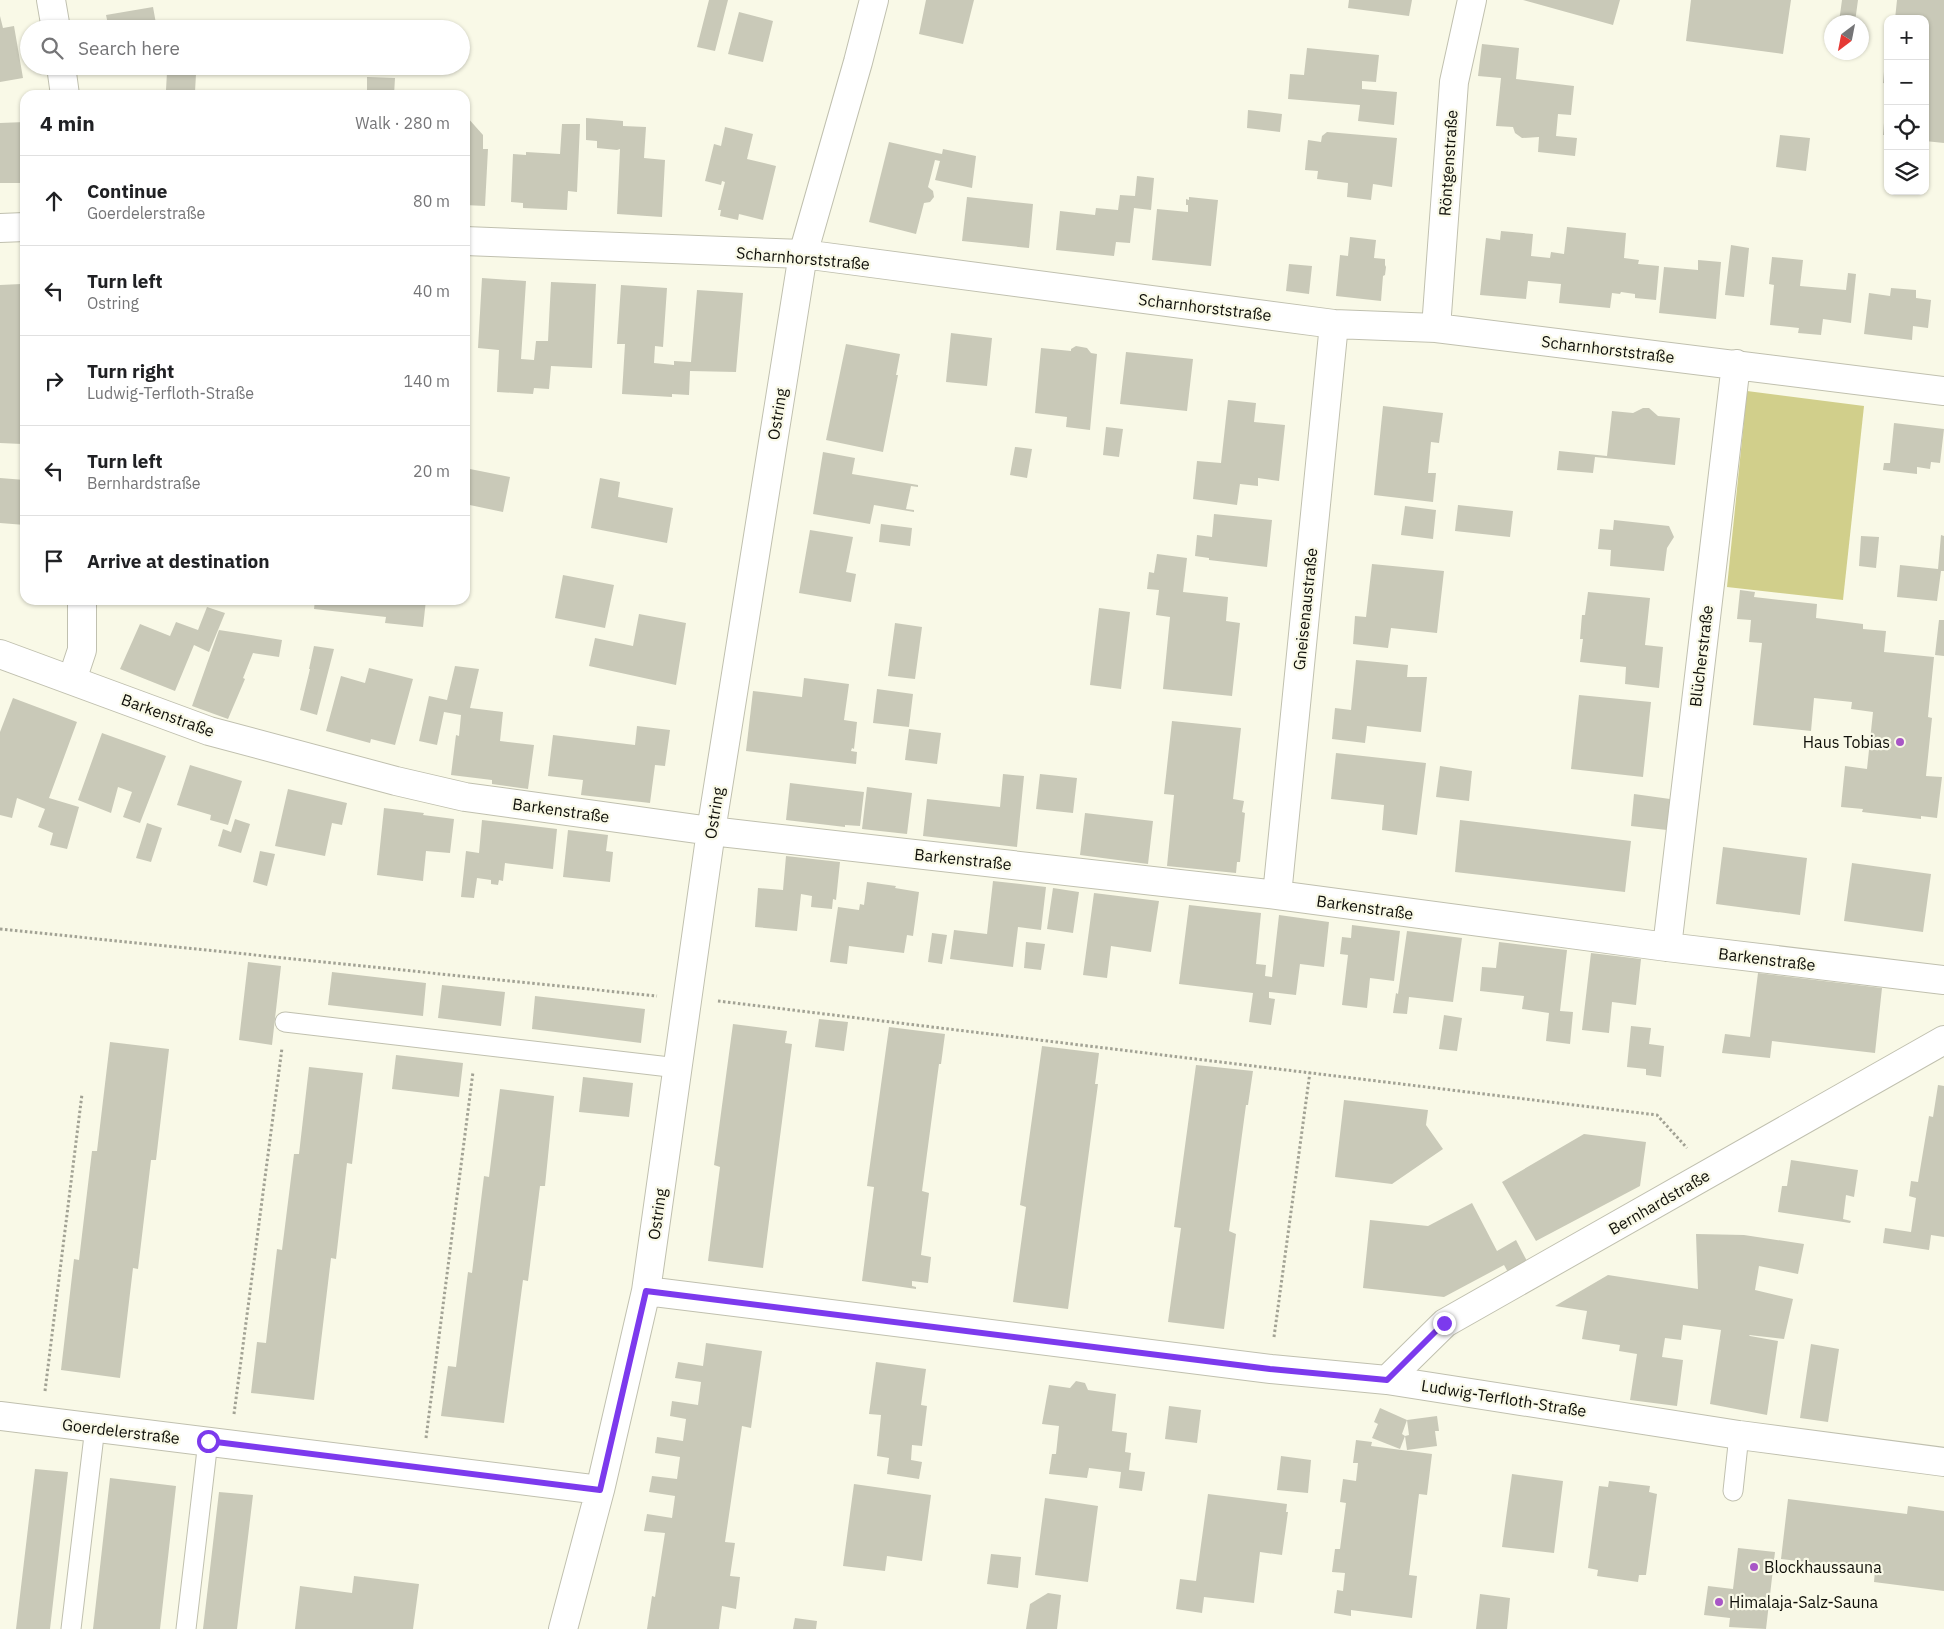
<!DOCTYPE html>
<meta charset="utf-8">
<style>
:root{--surface:#fff;--page:#f2f2f2;--text:#202124;--muted:#757577;--line:#e0e0e0}
body{margin:0;font-family:"IBM Plex Sans",sans-serif;background:var(--page);color:var(--text)}
.controls{position:absolute;right:15px;top:15px;display:grid;overflow:hidden;border-radius:10px;box-shadow:0 1px 4px #0004}
.controls button{width:45px;height:45px;display:grid;place-items:center;padding:0;border:0;border-bottom:1px solid var(--line);background:var(--surface);color:var(--text);font:25px sans-serif}
.compass{position:absolute;left:1824px;top:15px;width:45px;height:45px;border-radius:50%;background:var(--surface);box-shadow:0 1px 4px #0004;rotate:212deg}
.stop{position:absolute;width:15px;height:15px;margin:-11px;border:4px solid #7c3aed;border-radius:50%;background:#fff}
.stop.end{background:#7c3aed;border-color:#fff;box-shadow:0 1px 5px #0008}
.list{margin:0;padding:0;list-style:none}
h2{display:flex;justify-content:space-between;align-items:center;height:65px;margin:0;padding:0 20px;font-size:21px}
h2 small{font-size:16px;font-weight:400;color:var(--muted)}
.list li{display:grid;grid-template-columns:32px 1fr auto;gap:15px;align-items:center;box-sizing:border-box;height:90px;padding:0 20px;border-top:1px solid var(--line)}
.list b{display:block;font-size:19px;white-space:nowrap}
.list p{margin:0;font-size:16px;white-space:nowrap;color:var(--muted)}
.list em{font-size:16px;font-style:normal;color:var(--muted)}
.icon{flex:none;width:28px;height:28px;fill:none;stroke:currentColor;stroke-width:2;stroke-linecap:round;stroke-linejoin:round}
.map{position:relative;flex:none;width:1944px;height:1629px;overflow:hidden}
.search{position:absolute;background:var(--surface);box-shadow:0 1px 4px #0004;left:20px;top:20px;width:450px;height:55px;display:flex;align-items:center;gap:12px;box-sizing:border-box;padding:0 18px;border-radius:28px;color:var(--muted);font-size:19px}
.panel{position:absolute;background:var(--surface);box-shadow:0 1px 4px #0004;left:20px;top:90px;width:450px;height:515px;border-radius:15px}
.map>svg:first-child{display:block}
.green{fill:#d1cf8b}
.building{fill:#c9c9b8}
.lines{fill:none;stroke-linecap:round;stroke-linejoin:round}
.lane-casing{stroke:#c0c0af;stroke-width:21}
.street-casing{stroke:#c0c0af;stroke-width:30}
.path{stroke:#a2a294;stroke-width:3;stroke-dasharray:2.5 2.5;stroke-linecap:butt}
.lane{stroke:#fff;stroke-width:19}
.street{stroke:#fff;stroke-width:28}
.route{stroke:#7c3aed;stroke-width:6}
.poi-dot{fill:#a856c6;stroke:#f9f9e7;stroke-width:2}
.labels{text-anchor:middle;dominant-baseline:central;stroke-width:4.5;stroke-linejoin:round;paint-order:stroke}
.street-label{font-size:16px;fill:#0f0f09;stroke:#f9f9e7}
.poi-label{font-size:16px;fill:#0f0f09;stroke:#f9f9e7;text-anchor:start}
</style>
<div class="map">
<svg width="1944" height="1629" viewBox="0 0 1944 1629">
<rect width="100%" height="100%" fill="#f9f9e7"/>
<path class="green" d="M1747,391L1864,406L1843,600L1727,587Z"/>
<path class="building" d="M709,0H728L715,51L697,47Z
M926,0H974L963,44L919,34Z
M1349,0H1412L1409,16L1348,8Z
M1523,0H1620L1613,25Z
M1691,0H1791L1783,54L1686,41Z
M1842,0H1858L1855,22H1839Z
M1897,0H1944V143L1925,141V19H1895Z
M153,7L157,29H109L106,15Z
M739,12L773,21L763,62L728,54Z
M0,16L3,28L14,26L23,78L0,82Z
M375,21L394,22L393,29H374Z
M1482,44L1519,48L1516,79L1574,86L1571,115L1558,114L1556,136L1577,138L1575,156L1538,152L1539,137L1522,138L1515,133L1513,127L1496,126L1501,78L1478,76Z
M1307,48L1379,55L1376,82L1362,81V89L1397,92L1394,125L1358,121L1360,105L1288,99L1290,74L1304,75Z
M1886,49H1888V84L1883,83Z
M115,66H138V67L116,71Z
M167,72L196,74L195,92L215,94V95H194V92L166,90Z
M367,77L395,78L394,95H364V92H367Z
M1886,98H1888V135H1883Z
M1248,110L1282,114L1280,132L1247,128Z
M465,117H467L483,135V149H488L485,206L465,205Z
M586,118L623,121V126L646,127L644,158L665,160L662,217L617,214L620,149L617,150L597,148V141L586,140Z
M25,122V183H0V123Z
M562,124H580L577,192L568,191L567,210L523,208V203L511,202L513,154L526,155V152L560,154Z
M725,127L753,134L747,159L776,166L763,220L739,214L738,220L720,216L721,210H718L725,182L722,181L721,185L705,181L714,144L721,146Z
M1327,132L1397,138L1392,187L1373,184L1371,200L1347,197L1348,183L1317,179L1318,171L1305,170L1308,140L1321,142L1322,136Z
M1780,135L1810,138L1806,171L1776,167Z
M889,142L937,153L942,154L943,149L976,156L972,188L935,180L940,161L935,160L928,187L933,191L934,197L930,202L924,203L916,234L869,222Z
M1137,176L1154,178L1151,210L1134,208L1130,243L1116,242L1114,256L1056,250L1060,211L1095,215L1096,208L1118,210L1120,195L1135,196Z
M967,197L1033,204L1029,248L962,241Z
M1189,197L1218,200L1211,266L1152,260L1157,209L1188,212V205H1186V199L1189,200Z
M1567,227L1626,233L1624,258L1639,260L1638,264L1659,266L1656,300L1635,298V294L1621,292L1620,294L1612,293L1610,308L1559,303L1561,284L1528,281L1526,299L1480,295L1486,238L1500,240L1501,231L1533,234L1531,256L1550,258L1551,252L1564,254Z
M1350,237L1376,240L1374,258L1385,259V265L1386,267L1385,275L1383,276L1381,301L1336,296L1340,255L1348,256Z
M1731,245L1749,248L1744,297L1725,295Z
M1772,257L1803,260L1800,286L1846,290L1848,273L1856,274L1851,323L1823,319L1821,335L1798,333L1799,328L1770,325L1774,285L1769,284Z
M1698,260L1721,262L1716,319L1659,313L1664,267L1698,270Z
M1289,264L1312,266L1309,294L1286,291Z
M465,276L470,277L467,322H465Z
M482,278L526,281L521,359L534,360L536,341H548L551,282L596,284L592,368L551,366L549,389L534,388L533,394L497,392L499,350L478,348Z
M21,284L22,444L0,443V285Z
M621,285L667,288L663,347L655,346L654,363L674,365V361L691,362L697,290L743,293L736,372L690,371L689,395L672,394V397L622,394L625,344H617Z
M1891,288L1916,290V298L1931,300L1928,328L1913,326L1912,340L1864,334L1869,293L1890,296Z
M951,333L992,338L987,386L946,382Z
M846,344L900,354L896,375H898L883,452L826,440Z
M1076,346L1087,348L1091,353L1097,354L1090,430L1066,427L1067,417L1035,413L1041,348L1071,351V349Z
M1126,352L1193,359L1187,411L1120,404Z
M1228,400L1256,403L1254,422L1285,425L1279,481L1258,478V486L1240,484L1237,505L1193,499L1197,461L1221,463Z
M1383,406L1443,413L1439,443L1431,442L1428,473H1436L1433,502L1374,495Z
M1643,408H1649L1658,416L1680,418L1675,465L1595,457L1593,473L1557,470L1559,451L1607,456L1612,411L1633,413Z
M1894,423L1944,429L1940,463L1931,462L1930,469L1917,467V474L1883,470L1884,463H1890Z
M1106,427L1123,429L1119,457L1103,455Z
M1015,447L1032,449L1027,478L1010,475Z
M823,452L855,458L852,474L918,485V487L911,486L906,509L914,510V512L874,505L870,524L813,514Z
M465,468L510,477L503,512L465,504Z
M0,478L25,480V525L0,523Z
M600,478L620,482L618,497L673,508L667,543L591,528Z
M1458,505L1513,511L1510,537L1455,531Z
M1405,506L1436,510L1433,539L1401,535Z
M1214,514L1272,520L1267,567L1209,560V558L1195,556L1197,535L1212,537Z
M1614,520L1669,526L1674,537L1667,548L1664,571L1610,566L1611,550L1598,549L1600,529L1613,530Z
M881,524L912,528L910,546L879,542Z
M810,530L853,537L846,572L856,574L851,602L799,593Z
M1941,535L1944,536V571H1941L1937,601L1897,597L1900,565L1938,569Z
M1861,536L1879,537L1876,568L1859,566Z
M1157,554L1187,558L1183,592L1228,597L1226,621L1240,623L1232,696L1163,689L1170,617L1156,615L1159,590L1147,589L1149,572L1154,573Z
M1372,564L1444,571L1437,633L1391,628L1388,648L1353,644L1355,616L1366,617Z
M563,575L614,585L605,628L555,618Z
M1740,590L1755,592L1754,597L1817,604L1816,618L1863,624V629L1886,631L1884,652L1934,657L1928,717L1932,718L1926,776L1942,777L1937,818L1921,816V819L1862,812L1863,809L1841,807L1845,766L1867,769L1873,712L1851,709L1852,702L1814,698L1811,731L1753,725L1762,643L1749,642L1751,620L1737,619Z
M1588,592L1650,598L1645,645L1663,647L1659,688L1625,684L1626,667L1580,662L1583,639H1580L1582,615H1585Z
M315,600H426L423,627L385,623L386,617L314,609Z
M207,607L225,613L209,652L194,645L175,691L120,669L140,624L170,636L176,622L198,630Z
M1099,608L1130,612L1121,689L1090,685Z
M639,614L686,623L676,685L589,666L595,638L633,646Z
M1939,620H1944V656L1935,655Z
M895,623L922,627L915,679L888,676Z
M219,630L282,640L279,657L253,653L243,678L245,679L228,719L192,706Z
M314,646L334,649L317,715L300,710L310,669H309Z
M1356,660L1408,665L1407,677H1427L1421,732L1367,726L1365,743L1332,739L1335,708L1351,710Z
M455,666L479,669L470,708L503,712L500,741L534,745L528,789L492,784V780L451,775L456,735L459,736L461,715L444,712L437,745L419,741L429,696L447,700Z
M369,668L413,679L395,745L371,739L370,743L326,731L341,676L365,683Z
M804,678L849,684L844,720L857,722L854,749L852,748L851,751L857,752L856,764L746,751L753,691L802,697Z
M877,689L913,694L909,727L873,723Z
M1579,695L1651,702L1643,777L1571,769Z
M13,698L77,722L49,798L79,807L67,849L50,845L53,833L38,827L45,809L17,798L12,818L0,815V732Z
M1172,721L1241,728L1233,799L1244,801L1242,812L1245,813L1240,862H1237L1236,873L1167,866L1174,795L1164,794Z
M637,726L670,730L665,766L655,765L650,803L581,795L583,780L548,776L553,735L635,745Z
M909,729L941,733L937,764L905,760Z
M102,733L166,756L140,823L123,817L132,792L118,787L111,813L78,800Z
M1336,753L1426,763L1417,835L1382,830L1384,805L1331,799Z
M190,765L242,781L228,825L210,820L211,815L177,805Z
M1440,766L1472,771L1469,801L1436,797Z
M1003,774L1024,776L1017,847L923,836L927,799L1000,807Z
M1040,774L1077,778L1073,813L1036,809Z
M790,783L864,792L860,826L845,825V827L786,820Z
M867,787L912,793L907,834L862,829Z
M288,789L347,803L342,825L332,823L325,856L275,846Z
M1634,794L1670,799L1667,830L1631,826Z
M384,808L424,813L423,815L454,819L450,853L426,851L423,881L377,875Z
M1085,813L1153,821L1148,864L1080,855Z
M235,819L250,824L241,853L218,846L223,829L231,832Z
M482,820L557,829L553,869L505,863L503,881L499,880L498,885L491,884V880L477,878L474,898L461,897L466,851L479,853Z
M1460,820L1631,841L1625,892L1455,872Z
M147,823L162,828L151,862L136,858Z
M568,830L608,835L606,851L613,852L610,882L563,877Z
M1723,847L1807,858L1800,915L1716,904Z
M260,851L275,854L267,886L253,882Z
M786,856L840,862L836,900L833,899L832,909L811,907L812,896L801,894L797,931L755,927L758,888L783,890Z
M1852,863L1931,874L1923,932L1844,921Z
M993,881L1046,887L1041,930L1018,927L1013,967L950,959L954,930L987,934Z
M867,882L896,886L895,888L919,892L913,936L907,935L904,953L849,946L847,964L830,962L838,907L859,910L860,904L864,905Z
M1053,888L1079,892L1073,933L1047,929Z
M1094,893L1159,901L1151,952L1111,946L1107,978L1083,975Z
M1189,905L1261,913L1256,964L1266,965L1265,976L1272,977L1279,915L1329,922L1324,967L1300,964L1296,995L1269,992V998L1275,999L1271,1025L1249,1022L1253,993L1179,984Z
M1352,925L1400,931L1394,981L1370,978L1367,1008L1342,1005L1348,955L1340,954L1342,937L1351,938Z
M1407,931L1462,938L1453,1002L1409,997L1407,1014L1393,1013L1396,993L1398,994Z
M932,933L947,935L942,964L928,962Z
M1026,942L1045,944L1041,970L1024,968Z
M1499,942L1567,950L1560,1011L1573,1012L1570,1044L1546,1041L1549,1013L1522,1009L1524,996L1480,991L1482,967L1496,968Z
M1591,953L1641,959L1636,1005L1612,1002L1609,1033L1582,1030Z
M248,962L281,966L272,1045L239,1040Z
M332,972L426,983L423,1016L328,1005Z
M1758,973L1882,988L1875,1053L1772,1041L1770,1058L1722,1053L1725,1034L1750,1037Z
M442,985L505,992L501,1026L438,1018Z
M535,996L645,1009L641,1043L532,1029Z
M1444,1015L1462,1018L1457,1051L1439,1049Z
M819,1019L848,1022L844,1051L815,1047Z
M733,1024L787,1031L785,1043L792,1044L763,1268L708,1261L720,1167L714,1165Z
M1631,1026L1651,1028L1649,1044L1664,1046L1661,1077L1646,1075V1069L1627,1067Z
M889,1027L945,1034L941,1064H939L922,1191L929,1193L921,1255L931,1257L928,1283L912,1281V1286L916,1287V1289L862,1281L874,1187L867,1186Z
M110,1042L169,1049L156,1160H151L138,1269L133,1268L120,1378L61,1370L74,1259L79,1260L92,1151H97Z
M1042,1046L1099,1053L1095,1084H1098L1068,1309L1013,1302L1026,1207L1020,1205Z
M396,1055L463,1063L459,1097L392,1089Z
M1196,1065L1253,1071L1248,1105H1246L1229,1231L1236,1234L1224,1329L1168,1322L1181,1228L1174,1227Z
M309,1067L363,1073L352,1164L347,1163L336,1259L331,1258L314,1400L251,1393L257,1342L266,1343L277,1249L282,1250L294,1154H299Z
M583,1077L633,1083L629,1117L579,1112Z
M1938,1085L1944,1086V1237L1931,1235L1929,1250L1883,1243L1885,1228L1911,1232L1916,1198L1909,1196L1911,1181L1918,1182L1929,1116L1933,1117Z
M500,1089L554,1096L545,1186H540L528,1281L523,1280L504,1423L441,1416L448,1366L456,1367L468,1272L472,1273L484,1176L489,1177Z
M1344,1100L1428,1110L1426,1125L1443,1149L1392,1184L1335,1177Z
M1584,1134L1646,1142L1640,1186L1536,1241L1502,1182Z
M1791,1160L1858,1170L1854,1197L1846,1195L1843,1219L1851,1221L1850,1223L1778,1212L1782,1186H1787Z
M1472,1203L1497,1251L1516,1240L1528,1263L1509,1274L1504,1265L1444,1297L1363,1288L1370,1220L1428,1226Z
M1696,1234L1744,1235L1804,1244L1798,1274L1759,1266L1755,1290L1793,1299L1784,1339L1749,1335L1750,1336L1778,1341L1767,1415L1710,1404L1721,1330L1683,1325L1681,1340L1665,1338L1662,1357L1683,1360L1677,1406L1630,1400L1637,1354L1619,1351L1620,1345L1582,1339L1587,1311L1555,1306L1608,1275L1698,1289Z
M706,1343L762,1351L751,1428L742,1426L725,1542L735,1543L730,1576L740,1577L736,1609L722,1606L719,1629H647L652,1596L655,1597L665,1533L644,1531L647,1514L672,1518L675,1496L649,1492L652,1476L677,1479L680,1457L655,1453L657,1437L683,1441L686,1419L670,1416L672,1401L698,1405L701,1382L675,1378L678,1362L703,1366Z
M1811,1344L1839,1349L1828,1422L1800,1418Z
M876,1362L926,1369L921,1405L927,1406L922,1446L912,1445L911,1460L922,1462L919,1479L887,1474L889,1458L877,1456L881,1415L869,1414Z
M1076,1381L1085,1383L1088,1390L1116,1394L1112,1431L1127,1433L1125,1452L1131,1453L1129,1470L1145,1472L1142,1491L1119,1488L1121,1472L1089,1468L1087,1478L1049,1474L1052,1454H1056L1059,1426L1042,1424L1049,1385L1070,1388Z
M1169,1406L1201,1410L1197,1443L1165,1439Z
M1380,1408L1407,1420L1402,1434L1405,1436L1409,1435L1407,1420L1437,1416L1439,1431H1435L1437,1446L1407,1450L1405,1436L1400,1449L1372,1438L1378,1424L1374,1422Z
M1356,1440L1372,1442L1371,1446L1432,1454L1427,1495L1419,1494L1409,1575L1417,1576L1412,1618L1351,1610V1616L1334,1613L1337,1590L1343,1591L1345,1573L1332,1572L1335,1549H1340L1346,1503L1340,1502L1343,1479L1356,1481L1358,1463H1353Z
M1281,1456L1311,1460L1308,1493L1277,1490Z
M35,1469L68,1472L50,1629H16Z
M1512,1474L1563,1481L1554,1553L1502,1547Z
M110,1478L176,1486L160,1629H93Z
M1609,1481L1650,1486L1649,1492L1657,1494L1646,1575H1639L1638,1582L1597,1576L1598,1570L1588,1568L1599,1486L1608,1487Z
M854,1484L931,1495L922,1561L887,1556L885,1571L843,1566Z
M219,1492L253,1495L237,1629H203Z
M1208,1494L1287,1504L1286,1512H1288L1282,1555L1260,1552L1254,1603L1204,1597L1202,1613L1176,1609L1180,1579L1196,1581Z
M1045,1498L1098,1506L1088,1582L1035,1575Z
M1788,1499L1907,1514L1908,1506L1944,1511V1591L1874,1582L1875,1570L1781,1559Z
M1738,1548L1775,1552L1766,1629L1729,1627L1730,1618L1704,1615L1708,1586L1733,1589Z
M991,1554L1021,1557L1018,1588L987,1584Z
M354,1576L419,1584L413,1629H295L300,1586L352,1593Z
M1048,1593L1061,1595L1057,1629H1026L1030,1604Z
M1480,1594L1510,1598L1507,1629H1476Z
M795,1618L817,1621L816,1629H793Z"/>
<g class="lines">
<defs>
<path id="lane" d="M285,1022L678,1068
M1733,1491L1739,1435
M71,1629L95,1427
M186,1629L208,1441"/>
<path id="street" d="M51,0L56,29
M61,66L65,95
M0,228L25,227
M465,241L803,254L1334,324L1436,328L1944,391
M1436,328L1454,82L1472,0
M0,654L209,731L396,781L465,797L711,831L1277,895L1667,947L1944,980
M72,680L82,650V600
M1277,895L1334,324
M1667,947L1736,364
M646,1291L1271,1369L1387,1380L1739,1435L1944,1462
M1387,1380L1445,1323L1944,1040
M0,1416L600,1490
M563,1629L600,1490L646,1291L711,831L803,254L858,62L874,0"/>
</defs>
<use href="#lane" class="lane-casing"/>
<use href="#street" class="street-casing"/>
<path class="path" d="M0,929L657,996
M718,1001L1657,1115L1687,1148
M1274,1337L1310,1072
M45,1391L82,1094
M234,1414L282,1048
M426,1438L473,1072"/>
<use href="#lane" class="lane"/>
<use href="#street" class="street"/>
</g>
<g class="lines">
<path class="route" d="M208,1441L600,1490L646,1291L1270,1369L1387,1380L1444,1323"/>
</g>
<g class="poi-dot">
<circle cx="1900" cy="742" r="5"/>
<circle cx="1754" cy="1567" r="5"/>
<circle cx="1719" cy="1602" r="5"/>
</g>
<g class="labels">
<g class="street-label">
<text transform="translate(1448 163) rotate(-86)">Röntgenstraße</text>
<text transform="translate(803 258) rotate(5)">Scharnhorststraße</text>
<text transform="translate(1205 307) rotate(7)">Scharnhorststraße</text>
<text transform="translate(1608 349) rotate(7)">Scharnhorststraße</text>
<text transform="translate(777 414) rotate(-81)">Ostring</text>
<text transform="translate(1305 609) rotate(-84)">Gneisenaustraße</text>
<text transform="translate(1701 656) rotate(-83)">Blücherstraße</text>
<text transform="translate(168 715) rotate(20)">Barkenstraße</text>
<text transform="translate(561 810) rotate(8)">Barkenstraße</text>
<text transform="translate(714 813) rotate(-81)">Ostring</text>
<text transform="translate(963 859) rotate(6)">Barkenstraße</text>
<text transform="translate(1365 907) rotate(8)">Barkenstraße</text>
<text transform="translate(1767 959) rotate(7)">Barkenstraße</text>
<text transform="translate(1659 1202) rotate(-30)">Bernhardstraße</text>
<text transform="translate(657 1214) rotate(-82)">Ostring</text>
<text transform="translate(1504 1398) rotate(9)">Ludwig-Terfloth-Straße</text>
<text transform="translate(121 1431) rotate(7)">Goerdelerstraße</text>
</g>
<g class="poi-label">
<text x="1890" y="742" text-anchor="end">Haus Tobias</text>
<text x="1764" y="1567">Blockhaussauna</text>
<text x="1729" y="1602">Himalaja-Salz-Sauna</text>
</g>
</g>
</svg>
<div class="controls">
<button>+</button>
<button>−</button>
<button><svg class="icon" aria-label="locate" viewBox="0 0 24 24"><circle cx="12" cy="12" r="6"/><path d="M12 2v4M12 18v4M2 12h4M18 12h4"/></svg></button>
<button><svg class="icon" aria-label="layers" viewBox="0 0 24 24"><path d="M12 4l9 5-9 5-9-5zM3 14l9 5 9-5"/></svg></button>
</div>
<svg class="compass" viewBox="-18 -18 36 36"><path d="M0-13l5 13h-10z" fill="#e53935"/><path d="M0 13l5-13h-10z" fill="#757577"/></svg>
<div class="stop" style="left:208px;top:1441px"></div>
<div class="stop end" style="left:1444px;top:1323px"></div>
<div class="search"><svg class="icon" aria-label="search" viewBox="0 0 24 24"><circle cx="10" cy="10" r="6"/><path d="M15 15l6 6"/></svg>Search here</div>
<section class="panel">
<h2>4 min<small>Walk · 280 m</small></h2>
<ul class="list">
<li><svg class="icon" aria-label="ahead" viewBox="0 0 24 24"><path d="M12 20V5M6 11l6-6 6 6"/></svg><div><b>Continue</b><p>Goerdelerstraße</p></div><em>80 m</em></li>
<li><svg class="icon" aria-label="left" viewBox="0 0 24 24"><path d="M17 20v-9H6M10 6l-5 5 5 5"/></svg><div><b>Turn left</b><p>Ostring</p></div><em>40 m</em></li>
<li><svg class="icon" aria-label="right" viewBox="0 0 24 24"><path d="M7 20v-9h11M14 6l5 5-5 5"/></svg><div><b>Turn right</b><p>Ludwig-Terfloth-Straße</p></div><em>140 m</em></li>
<li><svg class="icon" aria-label="left" viewBox="0 0 24 24"><path d="M17 20v-9H6M10 6l-5 5 5 5"/></svg><div><b>Turn left</b><p>Bernhardstraße</p></div><em>20 m</em></li>
<li><svg class="icon" aria-label="arrive" viewBox="0 0 24 24"><path d="M6 21V4h12l-3 4 3 4H6"/></svg><div><b>Arrive at destination</b></div></li>
</ul>
</section>
</div>
